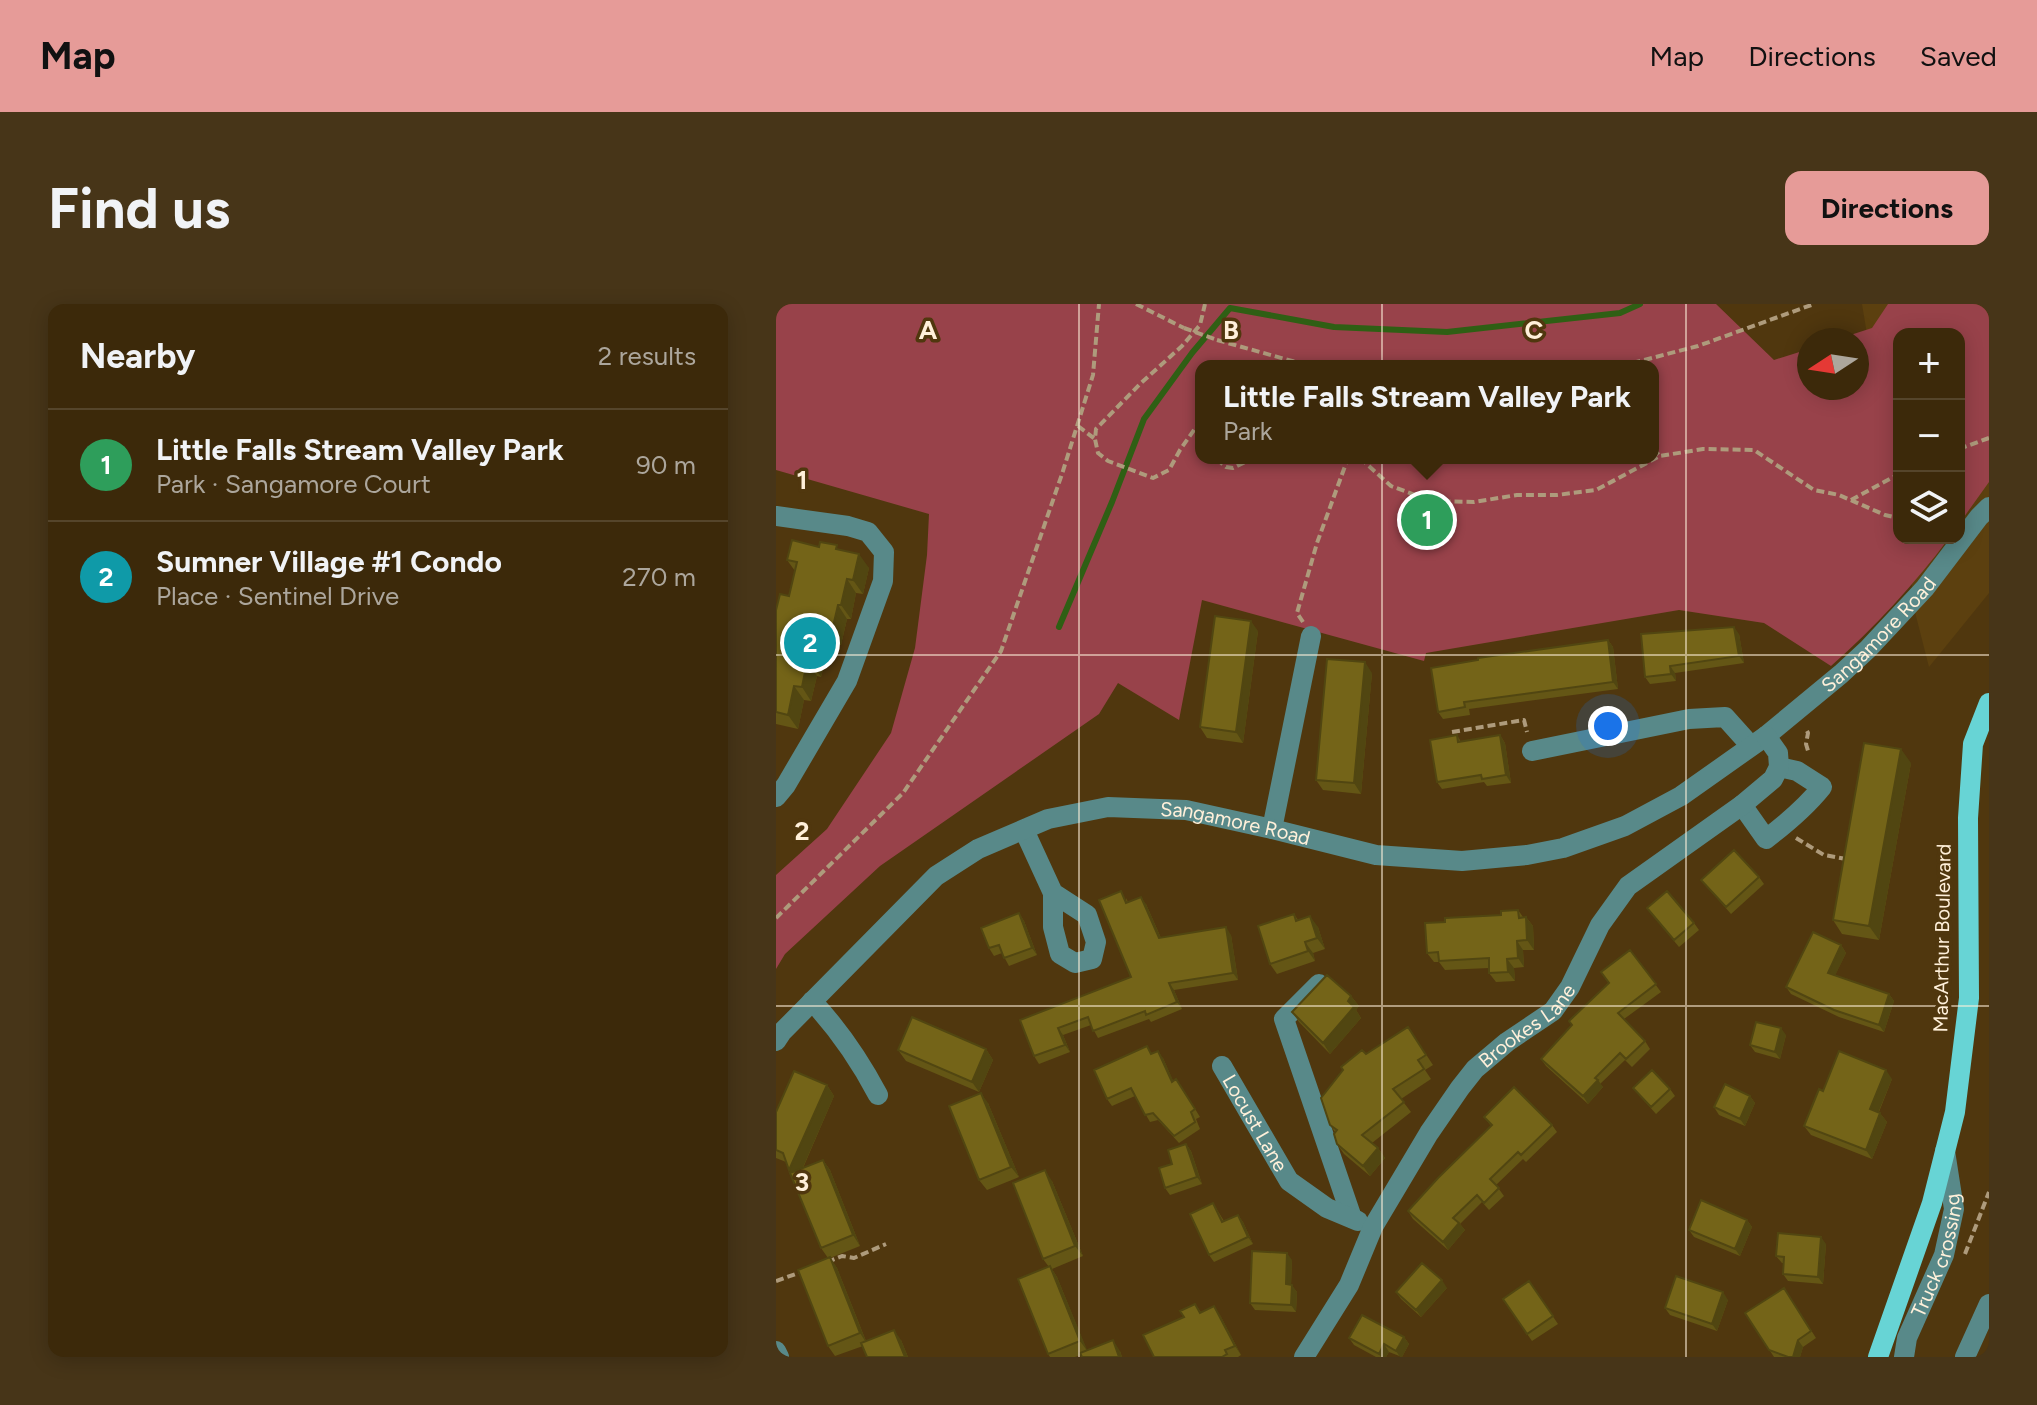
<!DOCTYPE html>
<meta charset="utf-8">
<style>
:root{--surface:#3c290a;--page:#473518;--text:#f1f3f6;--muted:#aca69c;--line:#55452b;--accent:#e69b98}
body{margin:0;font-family:Figtree,sans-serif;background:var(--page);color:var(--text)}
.controls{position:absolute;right:24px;top:24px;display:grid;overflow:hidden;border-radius:16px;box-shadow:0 4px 20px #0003}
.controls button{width:72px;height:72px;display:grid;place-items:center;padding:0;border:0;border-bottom:2px solid var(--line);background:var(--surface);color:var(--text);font:40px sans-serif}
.compass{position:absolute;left:1021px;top:24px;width:72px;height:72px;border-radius:50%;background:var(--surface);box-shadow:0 4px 20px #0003;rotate:258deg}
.you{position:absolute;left:832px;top:422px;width:28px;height:28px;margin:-20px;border:6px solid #fff;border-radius:50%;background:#1a73e8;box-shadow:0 0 0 12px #1a73e833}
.badge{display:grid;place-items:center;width:52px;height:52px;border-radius:50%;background:var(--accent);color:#fff;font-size:26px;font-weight:700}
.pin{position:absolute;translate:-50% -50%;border:4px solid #fff;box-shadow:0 2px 8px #0006}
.popup{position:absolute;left:419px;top:56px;width:464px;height:104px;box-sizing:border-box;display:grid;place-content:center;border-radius:16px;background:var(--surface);filter:drop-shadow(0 2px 6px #0005);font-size:26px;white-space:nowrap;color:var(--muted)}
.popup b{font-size:30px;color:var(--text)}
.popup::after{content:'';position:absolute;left:50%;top:100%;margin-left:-16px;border:16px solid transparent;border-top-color:var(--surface)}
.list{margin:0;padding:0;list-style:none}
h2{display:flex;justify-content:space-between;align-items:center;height:104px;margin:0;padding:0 32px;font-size:34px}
h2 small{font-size:26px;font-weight:400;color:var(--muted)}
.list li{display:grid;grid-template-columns:52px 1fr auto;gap:24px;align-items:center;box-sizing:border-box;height:112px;padding:0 32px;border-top:2px solid var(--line)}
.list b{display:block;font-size:30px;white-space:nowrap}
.list p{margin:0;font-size:26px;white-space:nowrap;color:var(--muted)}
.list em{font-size:26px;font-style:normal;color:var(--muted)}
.icon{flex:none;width:44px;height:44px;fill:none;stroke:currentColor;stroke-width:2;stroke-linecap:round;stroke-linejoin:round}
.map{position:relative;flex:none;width:1213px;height:1053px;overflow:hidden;border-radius:16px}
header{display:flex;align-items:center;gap:48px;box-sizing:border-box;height:112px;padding:0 40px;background:var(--accent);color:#111}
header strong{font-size:38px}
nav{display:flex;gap:44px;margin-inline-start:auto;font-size:28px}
.intro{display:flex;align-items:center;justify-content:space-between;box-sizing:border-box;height:192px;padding:0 48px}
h1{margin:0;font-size:56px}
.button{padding:20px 36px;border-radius:16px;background:var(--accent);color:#111;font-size:28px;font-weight:700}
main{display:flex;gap:48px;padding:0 48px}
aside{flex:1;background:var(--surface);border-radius:16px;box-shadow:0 4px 20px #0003}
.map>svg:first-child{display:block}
.built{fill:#5c400f}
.green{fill:#98424a;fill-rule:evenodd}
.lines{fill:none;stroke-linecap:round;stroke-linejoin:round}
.stream{stroke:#2f5f14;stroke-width:6}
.path{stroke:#ae9b7c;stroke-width:4;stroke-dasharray:8 4;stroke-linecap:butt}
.minor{stroke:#588989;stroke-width:20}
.major{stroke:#67d4d5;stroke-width:20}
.path-bridge{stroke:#ae9b7c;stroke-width:4;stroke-dasharray:8 4;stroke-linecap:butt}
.wall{fill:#645615}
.shaded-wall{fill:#514611}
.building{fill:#746418;stroke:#514611;stroke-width:2}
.grid{fill:none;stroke:#fff0da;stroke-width:2;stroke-opacity:0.55}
.labels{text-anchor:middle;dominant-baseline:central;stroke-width:7;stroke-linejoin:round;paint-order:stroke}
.street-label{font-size:20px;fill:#fff0da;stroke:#50370e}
.grid-label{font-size:26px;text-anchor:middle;font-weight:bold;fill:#fff0da;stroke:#50370e;stroke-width:7;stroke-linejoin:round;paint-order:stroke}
</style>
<header>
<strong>Map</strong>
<nav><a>Map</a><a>Directions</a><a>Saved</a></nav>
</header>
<div class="intro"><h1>Find us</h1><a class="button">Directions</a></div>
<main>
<aside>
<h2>Nearby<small>2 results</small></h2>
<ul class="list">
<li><span class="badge" style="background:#2e9e5b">1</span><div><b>Little Falls Stream Valley Park</b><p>Park · Sangamore Court</p></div><em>90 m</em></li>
<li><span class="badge" style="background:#0f9aa8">2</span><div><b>Sumner Village #1 Condo</b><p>Place · Sentinel Drive</p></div><em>270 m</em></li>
</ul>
</aside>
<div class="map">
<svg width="1213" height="1053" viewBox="0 0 1213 1053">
<rect width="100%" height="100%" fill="#50370e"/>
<path class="built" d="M1086,0H1213V289L1153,363L1139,308L1130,234H1183V30H1123L1094,48Z"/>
<path class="green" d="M0,0H940L998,56L1033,45V84H1081V36H1059L1096,24L1112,0H1213V178L1183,220V30H1123V234H1173C1138,281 1099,323 1055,362L988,319L903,306L650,349L648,357L426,296L403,416L342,379L323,410L104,562L9,650L0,665V571L51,525L115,429L139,344L151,251L153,210L0,166ZM425,62H877V154H425Z"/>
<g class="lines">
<path class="stream" d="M283,323L336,198L368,115L416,49L454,4L558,23L671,28L844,9L864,0"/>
<path class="path" d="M360,0L408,24
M441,36L534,62
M845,62L922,42L1038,0
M425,116L404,146L393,166L377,174L332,157L322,149L319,135L320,125L364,80L406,42L424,21L429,0
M302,122L319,135
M877,145L884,152
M1183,145L1213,134
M444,154L443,157L450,163L457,164L477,154
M584,154L615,182L655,197L698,198L741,191H781L820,186L884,152L927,145L978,146L1038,186L1063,191L1109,211L1123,214
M1075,196L1123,170
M527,318L521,309L541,239L572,154
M1031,427L1032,429L1030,440L1033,450
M676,428L748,416L751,428
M1020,534L1048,551L1070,555
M0,614L127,489L225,347L286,170L317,71L323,0
M1189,950L1213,888
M51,958L66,952L78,954L110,940
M0,977L28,967"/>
<g class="minor">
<path d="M0,212L72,222L92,228L108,248L107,277L71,377L10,481L0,493"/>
<path d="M756,447L913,415L949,413L975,442"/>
<path d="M966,501L990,535C1011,519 1030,503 1046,483L1021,467L1003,463"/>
<path d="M496,525L535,332"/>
<path d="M248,526L277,589V623L284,650L299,659L316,655L320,638L311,611L277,589"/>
<path d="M543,680L508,715L576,914"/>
<path d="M36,697C64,727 83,755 102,791"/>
<path id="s1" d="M0,737L6,728L160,572L202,545L272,515L332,503L410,506L496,525L600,551L686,557L751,551L787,544L849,522L905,492L990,432L1065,370L1092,345L1149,284L1203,213L1213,203"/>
<path id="s2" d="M446,762L513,877L551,904L582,917"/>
<path d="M0,1047L3,1053"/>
<path id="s3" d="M528,1053L573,981L597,923L653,829L684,784L699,765L731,738L777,707L794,683L824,621L852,582L966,501L997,475L1003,463L1002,449L990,432"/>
<path id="s4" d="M1128,1053L1131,1034L1168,951L1178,905L1169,847"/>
<path d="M1189,1053L1213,1000"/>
</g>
<path class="major" d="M1102,1053L1156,899L1179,808L1193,694L1192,514L1197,440L1213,399"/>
<path class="path-bridge" d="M408,24L441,36"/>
</g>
<path class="wall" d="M43,243L65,246L93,264L87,290L80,289L75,315H71L65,341L54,338L45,373L41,372L35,397L28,396L22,425L0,420V306L13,292L19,267L11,256Z
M482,327L467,439L431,434L424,423Z
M963,330L968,359L899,369L900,377L874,380L869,373Z
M832,336L837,343L842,385L693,405L694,411L667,415L662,408Z
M596,369L585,490L547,486L540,476Z
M681,431L685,438L724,431L729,439L735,479L711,482L708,478L666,485L661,478Z
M1135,459L1103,636L1066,630L1057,616Z
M983,573L988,580L955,610L925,576Z
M350,594L352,598L370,600L385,634L455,631L462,676L398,686L406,705L375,718L373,715L322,734L315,721L287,731L294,748L263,760L258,752L244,716L355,673Z
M871,604L918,619L923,626L903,643Z
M742,606L747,613H750L757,622L758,646H747L748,663L738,664L739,677L720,678L713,669V664L669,666L663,658H658L651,649L669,618L725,611Z
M243,609L248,617L261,651L233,662L226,649L218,652L213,644Z
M518,610L522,616L542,623L549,645L537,649L539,657L501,670L494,660Z
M1065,641L1070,649L1059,671L1113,690L1118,697L1108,728L1063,713L1015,690L1010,683Z
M854,646L885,688L848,715L869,737L874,745L856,763L849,756L824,780L827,783L812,800L770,762L765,755L796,721L793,717L832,679Z
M575,692L583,702L580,706L585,714L554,750L523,718L516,708Z
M632,723L657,761L649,766L655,775L625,795L635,808L596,839L602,844L609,854L594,872L568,850L561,840L559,828L554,821L590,750Z
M1010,731L1004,755L979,748L974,741Z
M210,745L217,756L203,788L130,757L122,746Z
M377,750L387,754L397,777L405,782L424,813L420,815L424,825L403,839L382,816L374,818L359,792L336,802L331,795Z
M1116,775L1103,808L1111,818L1096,855L1035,831L1028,822L1047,787Z
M51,781L58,792L27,864L47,856L54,866L84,942L54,954L61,964L90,1037L125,1036L132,1053H91L87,1042L59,1052L52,1042V954L45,944L10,858L0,854V808Z
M857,784L894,785L899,792L880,810Z
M974,792L979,799L969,822L943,811L938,803Z
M212,799L243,873L211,886L203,876Z
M708,813L776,821L781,828L750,858L747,855L720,881L728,892L713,906L706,898L684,920L689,926L672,946L637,915L632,907L715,822Z
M410,840L415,847L426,880L394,891L389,884L396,860Z
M276,877L307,952L276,965L281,973L311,1047H344L346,1053H306L305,1051L299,1053H274L272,1050L273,963L267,955Z
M437,899L448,917L462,911L467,918L477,940L438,958L433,951Z
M971,916L976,923L964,952L918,933L913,926Z
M1050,940L1047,980L1012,977L1007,970L1008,959H1006L1000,952Z
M516,956L515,981L521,988L520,1008L479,1006L474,999Z
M753,977L782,1020L756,1037L727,995Z
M671,984L645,1013L625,995L620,988Z
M1008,984L1040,1034L1027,1043L1024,1053H998L969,1009Z
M952,996L941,1027L894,1011L889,1004Z
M419,1000L425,1008L444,1011L465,1051L462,1053H378Z
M628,1033L633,1040L626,1053L613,1048L610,1053H600L578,1041L573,1034Z"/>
<path class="shaded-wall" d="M83,250L93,264L87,290L77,276Z
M71,275L80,289L75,315L65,301Z
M62,301L71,315L65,341L56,327Z
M475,317L482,327L467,439L460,428Z
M958,323L963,330L968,359L963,352Z
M44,324L54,338L45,373L36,359Z
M832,336L837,343L842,385L837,378Z
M31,358L41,372L35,397L26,383Z
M589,358L596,369L585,490L578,479Z
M894,362L899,369L900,377L895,370Z
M18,382L28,396L22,425L12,411Z
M724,431L729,439L735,479L730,471Z
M1125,445L1135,459L1103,636L1093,622Z
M365,593L370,600L388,641L383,634Z
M243,609L248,617L261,651L256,644Z
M534,612L542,623L549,645L541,634Z
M750,613L757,622L758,646L751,636Z
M450,623L455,631L462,676L457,669Z
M741,637L747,646L748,663L742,654Z
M529,638L537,649L539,657L532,647Z
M1065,641L1070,649L1057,676L1052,669Z
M731,655L738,664L739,677L732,668Z
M393,679L398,686L406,705L401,698Z
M1113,690L1118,697L1108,728L1103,721Z
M575,692L583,702L580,706L585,714L554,750L547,739Z
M282,724L287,731L294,748L289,741Z
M1005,724L1010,731L1004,755L999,748Z
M210,745L217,756L203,788L196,778Z
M382,747L387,754L401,785L396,778Z
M1110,766L1116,775L1100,814L1094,805Z
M822,776L827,783L812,800L807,792Z
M51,781L58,792L21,877L13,866Z
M205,789L212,799L243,873L235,863Z
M974,792L979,799L969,822L964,815Z
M1104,809L1111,818L1096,855L1090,846Z
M410,840L415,847L426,880L421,873Z
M602,844L609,854L594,872L587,862Z
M47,856L54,866L84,942L77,931Z
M269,866L276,877L307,952L299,942Z
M462,911L467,918L477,940L472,933Z
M971,916L976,923L964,952L959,945Z
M683,919L689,926L672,946L667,938Z
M1045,933L1050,940L1047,980L1042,973Z
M511,949L516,956L515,987L510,980Z
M54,953L61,964L91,1040L84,1029Z
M274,962L281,973L312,1048L304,1037Z
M666,976L671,984L645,1013L640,1006Z
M516,981L521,988L520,1008L515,1001Z
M947,988L952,996L941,1027L936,1020Z
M438,1002L444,1011L465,1051L459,1042Z
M118,1026L125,1036L132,1053H129Z
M628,1033L633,1040L626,1053H624L620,1047Z
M337,1036L344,1047L346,1053H343Z
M1022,1036L1027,1043L1024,1053H1017Z
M608,1040L613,1048L610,1053H605L603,1050Z"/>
<path class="building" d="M16,236L43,243L44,238L61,241L60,245L83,250L77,276L71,275L65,301H62L56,327L44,324L36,359L31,358L26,383L18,382L12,411L0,408V306L4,290L13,292L21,258L11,256Z
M439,312L475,317L460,428L424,423Z
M958,323L963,352L894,362L895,370L869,373L865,330Z
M832,336L837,378L688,398L689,403L662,408L655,364L702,356V354Z
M551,355L589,358L578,479L540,476Z
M681,431L682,438L724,431L730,471L706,475L705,471L661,478L654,436Z
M1088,439L1125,445L1093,622L1057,616Z
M958,546L983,573L950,603L925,576Z
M345,587L350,599L365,593L383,634L450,623L457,669L393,679L401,698L370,711L369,707L317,727L312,713L282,724L289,741L258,752L244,716L355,673L323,596Z
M891,587L918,619L898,636L871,604Z
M742,606L743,614L750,613L751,636L741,637L742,654L731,655L732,668L713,669V654L663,657L662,648L651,649L649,619L669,618V614L725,611V607Z
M243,609L256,644L228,654L223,641L213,644L205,624Z
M518,610L520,617L534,612L541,634L529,638L532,647L494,660L482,622Z
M1037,628L1065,641L1052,669L1113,690L1103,721L1058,706L1010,683Z
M854,646L880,680L842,709L869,737L850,755L844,749L819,774L822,776L807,792L765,755L796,721L793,717L833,679L825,668Z
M551,671L575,692L572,697L578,703L547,739L516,708Z
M136,713L210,745L196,778L122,746Z
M980,718L1005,724L999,748L974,741Z
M632,723L650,751L642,756L648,765L617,785L628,798L586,831L602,844L587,862L561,840L558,830L561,826L554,821L545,794L567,766L565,763L586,746L590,750Z
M371,742L375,750L382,747L396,778L400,775L419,805L415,808L419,818L398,832L377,809L369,811L355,784L331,795L318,766Z
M1063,747L1110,766L1094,805L1104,809L1090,846L1028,822L1043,785L1047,787Z
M876,766L894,785L875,803L857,784Z
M18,767L51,781L13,866L7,849L0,846V808Z
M949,780L974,792L964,815L938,803Z
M738,783L776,821L745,851L742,848L714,875L723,884L708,899L701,891L677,914L683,919L667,938L632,907L662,874L716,821L708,813Z
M205,789L235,863L203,876L173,802Z
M410,840L421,873L389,884L383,864L396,860L392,846Z
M47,856L77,931L45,944L14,869Z
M269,866L299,942L267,955L237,879Z
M925,896L971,916L959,945L913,926Z
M437,899L446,918L462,911L472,933L433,951L414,910Z
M1002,929L1045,933L1042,973L1007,970L1008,953L1000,952Z
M476,947L511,949L510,980L516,981L515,1001L474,999Z
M54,953L84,1029L52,1042L22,966Z
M646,959L666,976L640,1006L620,988Z
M274,962L304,1037L272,1050L242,975Z
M900,972L947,988L936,1020L889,1004Z
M753,977L777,1012L751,1030L727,995Z
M1008,984L1035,1027L1022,1036L1017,1053H1012L993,1046L969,1009Z
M419,1000L424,1009L438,1002L459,1042L449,1046L451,1050L446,1053H378L367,1031L408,1013L404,1007Z
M586,1011L628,1033L620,1047L608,1040L603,1050L573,1034Z
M118,1026L129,1053H91L85,1039Z
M337,1036L343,1053H306L304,1049Z"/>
<path class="grid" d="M303,0V1053M606,0V1053M910,0V1053M0,351H1213M0,702H1213"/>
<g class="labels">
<g class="street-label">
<text stroke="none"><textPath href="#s1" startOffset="1264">Sangamore Road</textPath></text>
<text stroke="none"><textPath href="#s1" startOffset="546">Sangamore Road</textPath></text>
<text transform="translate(1166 634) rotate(-89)">MacArthur Boulevard</text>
<text stroke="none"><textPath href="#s3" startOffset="404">Brookes Lane</textPath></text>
<text stroke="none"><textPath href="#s2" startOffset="66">Locust Lane</textPath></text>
<text stroke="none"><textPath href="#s4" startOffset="108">Truck crossing</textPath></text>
</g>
</g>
<g class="grid-label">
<text x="152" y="35">A</text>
<text x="455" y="35">B</text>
<text x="758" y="35">C</text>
<text x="26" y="185">1</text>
<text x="26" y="536">2</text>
<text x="26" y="887">3</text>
</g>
</svg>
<div class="controls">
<button>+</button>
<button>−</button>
<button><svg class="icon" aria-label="layers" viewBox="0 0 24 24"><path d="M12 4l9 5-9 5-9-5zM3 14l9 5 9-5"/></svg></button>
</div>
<svg class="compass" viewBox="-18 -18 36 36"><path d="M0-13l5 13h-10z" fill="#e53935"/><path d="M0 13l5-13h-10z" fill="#aca69c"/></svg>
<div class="you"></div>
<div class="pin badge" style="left:651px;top:216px;background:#2e9e5b">1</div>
<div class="popup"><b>Little Falls Stream Valley Park</b>Park</div>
<div class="pin badge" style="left:34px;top:339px;background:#0f9aa8">2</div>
</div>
</main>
